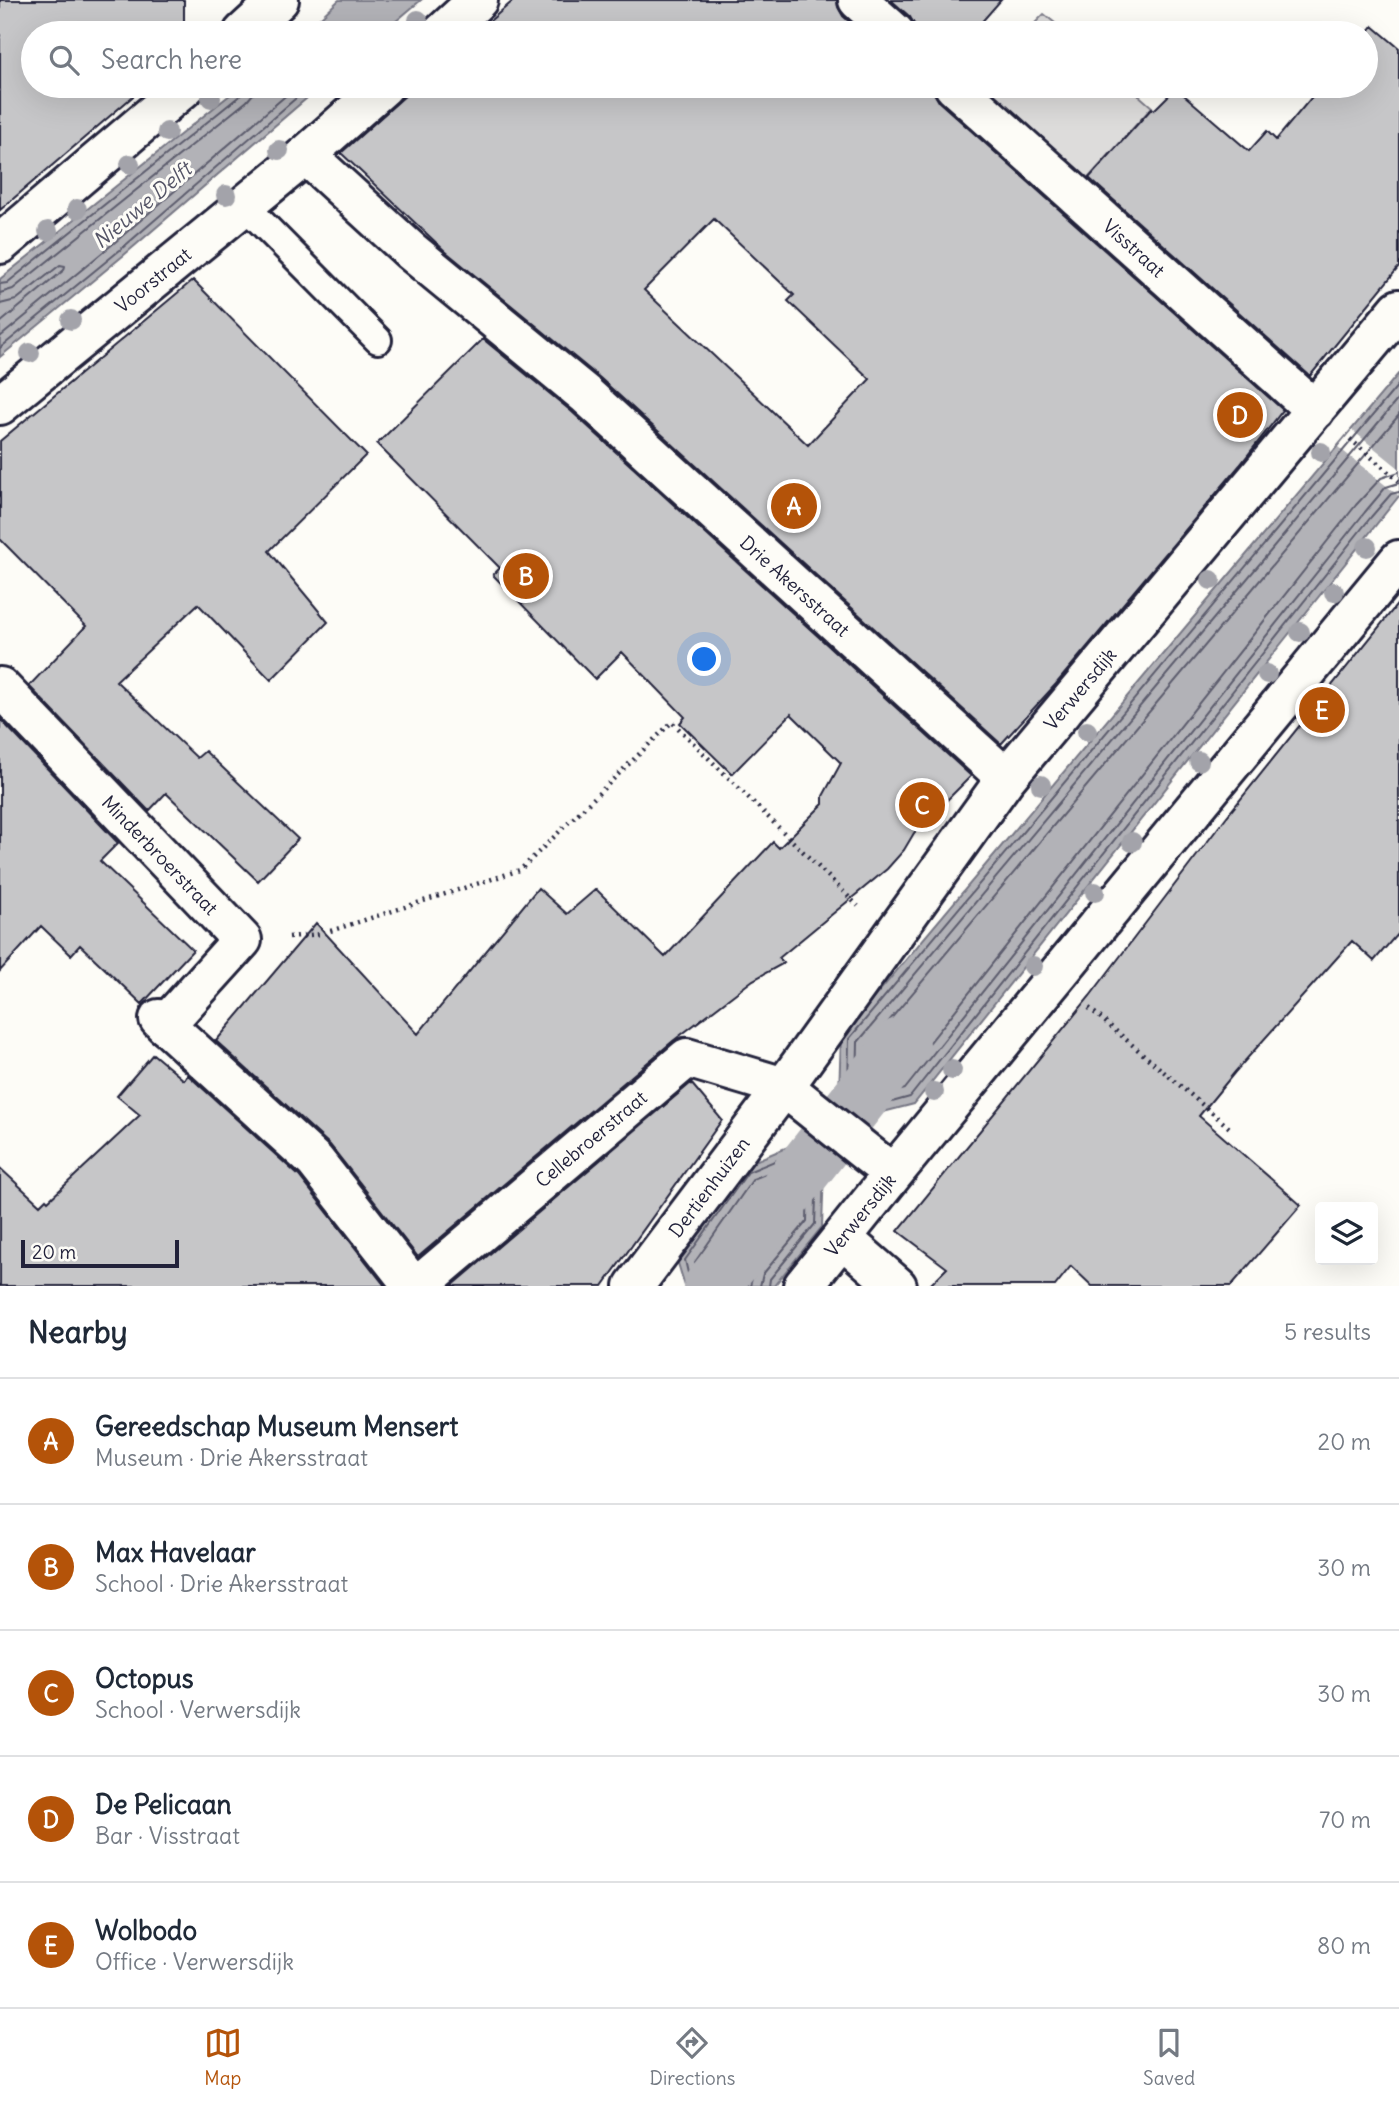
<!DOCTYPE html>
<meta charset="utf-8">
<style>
:root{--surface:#fff;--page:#f6f6f7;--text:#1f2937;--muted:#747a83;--line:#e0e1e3;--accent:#b45309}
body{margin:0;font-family:Delius,sans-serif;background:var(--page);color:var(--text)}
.controls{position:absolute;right:21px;bottom:21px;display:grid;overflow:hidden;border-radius:7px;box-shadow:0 7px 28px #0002}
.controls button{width:63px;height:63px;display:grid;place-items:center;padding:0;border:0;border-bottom:2px solid var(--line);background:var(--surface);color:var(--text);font:35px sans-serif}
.scale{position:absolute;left:21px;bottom:18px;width:158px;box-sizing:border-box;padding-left:7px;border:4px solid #22223b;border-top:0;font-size:19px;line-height:24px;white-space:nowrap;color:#22223b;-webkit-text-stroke:5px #fdfcf7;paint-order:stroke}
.you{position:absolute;left:705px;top:660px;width:24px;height:24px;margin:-18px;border:5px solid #fff;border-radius:50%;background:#1a73e8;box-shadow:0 0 0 10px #1a73e833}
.badge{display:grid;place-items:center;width:46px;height:46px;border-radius:50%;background:var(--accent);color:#fff;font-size:23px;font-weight:700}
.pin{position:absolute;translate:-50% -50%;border:4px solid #fff;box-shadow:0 2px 7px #0006}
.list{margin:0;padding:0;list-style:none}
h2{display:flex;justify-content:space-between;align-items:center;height:91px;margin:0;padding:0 28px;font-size:30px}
h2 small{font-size:23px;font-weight:400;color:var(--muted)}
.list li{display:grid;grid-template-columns:46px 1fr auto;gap:21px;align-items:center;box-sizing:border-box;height:126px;padding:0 28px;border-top:2px solid var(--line)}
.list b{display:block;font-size:26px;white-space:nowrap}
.list p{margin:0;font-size:23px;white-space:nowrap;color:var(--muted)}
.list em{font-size:23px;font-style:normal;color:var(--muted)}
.icon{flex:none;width:38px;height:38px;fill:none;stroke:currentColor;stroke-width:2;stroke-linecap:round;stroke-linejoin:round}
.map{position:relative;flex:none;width:1399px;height:1286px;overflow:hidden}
.search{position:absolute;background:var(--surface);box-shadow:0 7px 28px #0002;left:21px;right:21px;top:21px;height:77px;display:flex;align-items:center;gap:18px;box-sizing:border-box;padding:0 24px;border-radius:38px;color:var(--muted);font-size:26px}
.sheet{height:721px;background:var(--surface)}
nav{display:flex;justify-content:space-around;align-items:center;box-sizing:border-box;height:98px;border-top:2px solid var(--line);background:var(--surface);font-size:19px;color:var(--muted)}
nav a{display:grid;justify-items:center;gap:4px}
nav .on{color:var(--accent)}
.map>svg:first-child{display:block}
.green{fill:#dddcdb;stroke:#807f8b;stroke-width:2}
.water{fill:#b2b2b7;stroke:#787885;stroke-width:2}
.pier{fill:#fdfcf7}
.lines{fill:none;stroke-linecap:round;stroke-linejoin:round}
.shore{stroke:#5c5c6d;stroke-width:2}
.canal{stroke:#b2b2b7;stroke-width:56}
.building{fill:#c6c6c8;stroke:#22223b;stroke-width:2;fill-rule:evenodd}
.service-casing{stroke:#22223b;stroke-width:32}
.pedestrian-casing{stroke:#22223b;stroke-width:44}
.minor-casing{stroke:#22223b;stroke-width:44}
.path{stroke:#22223b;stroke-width:4.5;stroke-dasharray:2 5;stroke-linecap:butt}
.service{stroke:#fdfcf7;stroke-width:26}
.pedestrian{stroke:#fdfcf7;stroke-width:38}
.minor{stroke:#fdfcf7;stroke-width:38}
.tree{fill:#a3a3aa}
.labels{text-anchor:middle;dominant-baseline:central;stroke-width:6;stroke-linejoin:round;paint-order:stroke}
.street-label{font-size:19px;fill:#22223b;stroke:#fdfcf7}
.water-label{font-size:21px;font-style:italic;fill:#545466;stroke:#fdfcf7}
</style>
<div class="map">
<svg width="1399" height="1286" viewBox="0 0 1399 1286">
<rect width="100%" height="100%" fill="#fdfcf7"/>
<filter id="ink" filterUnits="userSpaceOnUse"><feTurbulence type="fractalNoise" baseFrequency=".0143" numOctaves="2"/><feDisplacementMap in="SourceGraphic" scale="14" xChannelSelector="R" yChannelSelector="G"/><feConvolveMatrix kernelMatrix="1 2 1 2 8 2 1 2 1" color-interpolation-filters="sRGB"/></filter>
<g filter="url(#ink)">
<path class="green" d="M1044,14L1067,33H1025Z
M973,86H1128L1152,107L1082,185Z"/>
<path class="water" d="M339,0H421L382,33H304Z
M241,86H321L124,255L0,357V279Z
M1399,373V496L914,1104L868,1116L839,1092L841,1037Z
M795,1144L824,1168L822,1227L774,1286H685L677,1260L743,1166Z"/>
<path class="pier" d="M1352,430L1399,468V496L1338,447Z"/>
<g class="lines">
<path class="shore" d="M0,284L7,283L242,94L245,86
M0,293L13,289L247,101L253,94L254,86
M0,304L16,300L60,265L65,266L64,270L0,323
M0,337L114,243L297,86
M0,348L120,250L310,86
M1399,384L849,1039L848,1090L870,1108L910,1097L1371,517L1391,494L1399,492
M1399,398L858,1042L857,1086L873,1098L905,1089L1365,512L1386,487L1399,483
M1399,415L868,1046L867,1081L876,1087L900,1080L1356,505L1381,478L1399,472
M691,1286L685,1260L748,1172L794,1153L817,1172L815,1224L770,1279L769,1286
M700,1286L695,1262L753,1179L793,1163L808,1176L807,1221L763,1274L760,1286
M710,1286L706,1264L760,1188L792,1175L797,1181L796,1217L755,1268L750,1286"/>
<path class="canal" d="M712,1286L902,1045"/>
</g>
<path class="building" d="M0,0H184V33H33V86H145L0,210Z
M514,0H837L838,7L843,16L862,33H476Z
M891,0H1001L972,33H916L915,26L910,17Z
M1373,26L1399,48V267L1310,376L1089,178L1152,108L1154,110L1176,88L1249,151L1267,131L1276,140L1321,86H1366V35Z
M416,86H931L939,102L1283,410L1240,465L1056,684L1001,744L600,378L445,251L341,153ZM714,219L794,295L788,301L870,379L808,445L644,290Z
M193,280L366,455L269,551L328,622L271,680L198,604L116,681L197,758L205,751L298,839L258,881L166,793L149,811L29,686L86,626L0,539V441Z
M483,339L571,411L971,776L914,833L904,850L887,869L779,958L784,963L753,980L673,1041L418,1257L330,1145L216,1041L316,923L418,1034L538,888L567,914L596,889L665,957L773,842L779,848L823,804V796L841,763L791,714L732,774L680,723L685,717L622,652L595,679L493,575L500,568L377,444Z
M1399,602V932L1374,961L1352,941L1235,1072L1199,1116L1301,1205L1231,1286H1092L1071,1266L1055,1286H929L947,1268L898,1231L1090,996L1227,816Z
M0,719L118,843L100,861L193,950L142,1004L80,945L71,955L41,926L0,971Z
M153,1054L184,1080L188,1075L299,1176L385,1286H0V1168L40,1205L46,1199L48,1201L140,1115L117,1096Z
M691,1083L722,1120L603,1286H452Z"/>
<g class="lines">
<defs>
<path id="service" d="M245,206L378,340"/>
<path id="pedestrian" d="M0,687L242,940L165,1025"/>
<path id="minor" d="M858,0L895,33
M243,33L279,0
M442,33L478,0
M954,86L1315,410
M306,155L411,251L585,394L1006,778
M0,244L186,86
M0,405L306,155L384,86
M159,1019L315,1161L413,1286
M842,1238L897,1286
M418,1286L687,1058L784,1087L893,1174
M634,1286L784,1087L1006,778L1399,309
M803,1286L893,1174L1399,560"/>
</defs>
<use href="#service" class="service-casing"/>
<use href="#pedestrian" class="pedestrian-casing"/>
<use href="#minor" class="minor-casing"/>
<path class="path" d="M1350,439L1399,481
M289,937L321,934L520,870L672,722L858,906
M1089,1008L1232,1130"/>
<use href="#service" class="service"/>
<use href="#pedestrian" class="pedestrian"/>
<use href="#minor" class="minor"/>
</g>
<g class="tree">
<circle cx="418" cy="20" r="10"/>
<circle cx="211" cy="98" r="10"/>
<circle cx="167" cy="132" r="10"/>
<circle cx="279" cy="150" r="10"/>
<circle cx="130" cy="164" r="10"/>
<circle cx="226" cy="195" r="10"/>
<circle cx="77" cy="209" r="10"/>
<circle cx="48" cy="231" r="10"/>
<circle cx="71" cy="320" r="10"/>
<circle cx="30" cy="353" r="10"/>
<circle cx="1321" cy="452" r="10"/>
<circle cx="1367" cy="547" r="10"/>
<circle cx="1211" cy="580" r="10"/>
<circle cx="1334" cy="592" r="10"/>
<circle cx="1300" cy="632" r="10"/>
<circle cx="1267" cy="674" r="10"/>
<circle cx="1087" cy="731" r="10"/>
<circle cx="1199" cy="761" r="10"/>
<circle cx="1041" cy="785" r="10"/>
<circle cx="1132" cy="842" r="10"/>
<circle cx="1095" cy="892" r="10"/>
<circle cx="1033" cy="966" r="10"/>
<circle cx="952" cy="1070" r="10"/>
<circle cx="934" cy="1092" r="10"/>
</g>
</g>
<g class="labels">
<g class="street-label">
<text transform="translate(1134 248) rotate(42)">Visstraat</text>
<text transform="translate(153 280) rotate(-39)">Voorstraat</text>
<text transform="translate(795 586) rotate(42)">Drie Akersstraat</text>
<text transform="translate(1080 689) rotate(-50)">Verwersdijk</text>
<text transform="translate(160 855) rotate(46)">Minderbroerstraat</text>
<text transform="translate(591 1139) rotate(-40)">Cellebroerstraat</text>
<text transform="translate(709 1187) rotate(-53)">Dertienhuizen</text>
<text transform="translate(860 1215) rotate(-51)">Verwersdijk</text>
</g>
<g class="water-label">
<text transform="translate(142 205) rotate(-40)">Nieuwe Delft</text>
</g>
</g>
</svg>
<div class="controls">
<button><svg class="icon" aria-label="layers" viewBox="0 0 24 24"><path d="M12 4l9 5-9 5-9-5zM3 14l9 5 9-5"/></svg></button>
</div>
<div class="scale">20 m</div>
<div class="you"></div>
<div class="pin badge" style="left:794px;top:506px">A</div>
<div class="pin badge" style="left:526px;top:576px">B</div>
<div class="pin badge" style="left:922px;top:805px">C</div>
<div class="pin badge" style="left:1240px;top:415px">D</div>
<div class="pin badge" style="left:1322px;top:710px">E</div>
<div class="search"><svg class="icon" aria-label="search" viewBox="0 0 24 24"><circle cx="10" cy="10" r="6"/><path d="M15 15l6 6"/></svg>Search here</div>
</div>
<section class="sheet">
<h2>Nearby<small>5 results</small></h2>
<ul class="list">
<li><span class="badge">A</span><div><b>Gereedschap Museum Mensert</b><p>Museum · Drie Akersstraat</p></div><em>20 m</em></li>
<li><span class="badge">B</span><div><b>Max Havelaar</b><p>School · Drie Akersstraat</p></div><em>30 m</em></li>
<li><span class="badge">C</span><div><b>Octopus</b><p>School · Verwersdijk</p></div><em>30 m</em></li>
<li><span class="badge">D</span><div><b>De Pelicaan</b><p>Bar · Visstraat</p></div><em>70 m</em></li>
<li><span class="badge">E</span><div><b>Wolbodo</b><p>Office · Verwersdijk</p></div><em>80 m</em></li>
</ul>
</section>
<nav>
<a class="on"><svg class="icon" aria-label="map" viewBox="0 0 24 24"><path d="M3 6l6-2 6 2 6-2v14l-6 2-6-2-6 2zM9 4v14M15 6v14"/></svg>Map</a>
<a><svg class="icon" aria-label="directions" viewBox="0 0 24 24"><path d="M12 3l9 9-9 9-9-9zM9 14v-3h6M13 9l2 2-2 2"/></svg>Directions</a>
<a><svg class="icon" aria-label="saved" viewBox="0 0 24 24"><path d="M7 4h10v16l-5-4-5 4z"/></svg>Saved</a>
</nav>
